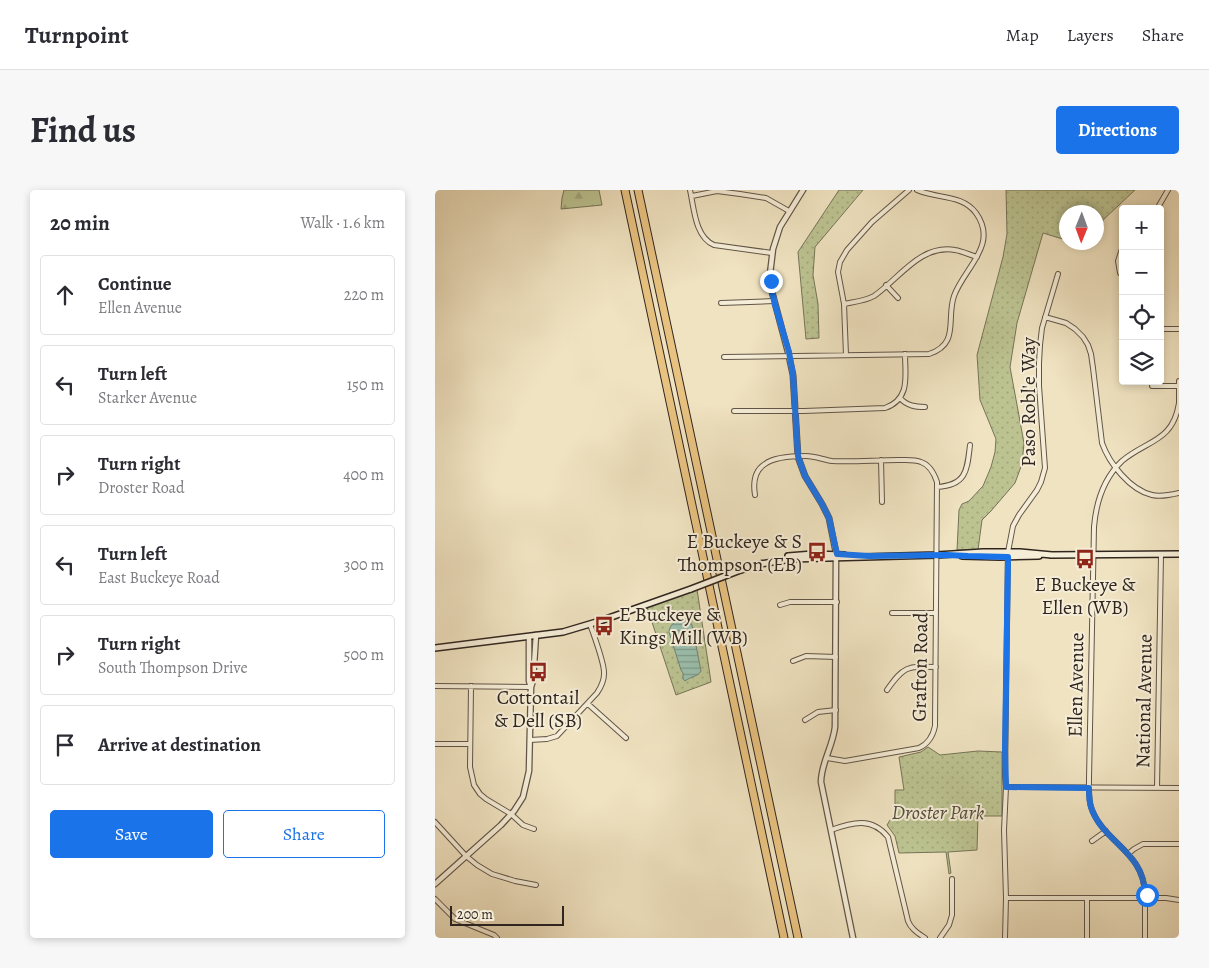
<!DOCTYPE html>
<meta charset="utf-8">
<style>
:root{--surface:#fff;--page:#f7f7f7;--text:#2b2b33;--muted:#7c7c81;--line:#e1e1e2;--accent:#1a73e8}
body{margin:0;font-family:Alegreya,serif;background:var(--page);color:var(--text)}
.controls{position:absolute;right:15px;top:15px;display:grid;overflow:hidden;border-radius:5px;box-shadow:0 2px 8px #0003}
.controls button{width:45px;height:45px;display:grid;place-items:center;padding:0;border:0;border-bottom:1px solid var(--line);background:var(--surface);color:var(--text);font:25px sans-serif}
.compass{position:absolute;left:624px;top:15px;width:45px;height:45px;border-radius:50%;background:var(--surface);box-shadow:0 2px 8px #0003;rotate:181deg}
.scale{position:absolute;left:15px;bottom:12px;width:114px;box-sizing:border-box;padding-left:5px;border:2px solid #31261f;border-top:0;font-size:14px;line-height:18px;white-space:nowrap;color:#31261f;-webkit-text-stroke:4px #f5edd7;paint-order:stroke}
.stop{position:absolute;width:15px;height:15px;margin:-11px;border:4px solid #1a73e8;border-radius:50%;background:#fff}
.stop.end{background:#1a73e8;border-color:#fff;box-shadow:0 1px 5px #0008}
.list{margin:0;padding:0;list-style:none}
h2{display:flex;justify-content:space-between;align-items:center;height:65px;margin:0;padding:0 20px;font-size:21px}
h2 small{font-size:16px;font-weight:400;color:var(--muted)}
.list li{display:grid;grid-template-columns:32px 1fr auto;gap:15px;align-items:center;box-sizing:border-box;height:80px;margin:0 10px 10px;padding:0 10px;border:1px solid var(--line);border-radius:5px}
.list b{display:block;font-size:19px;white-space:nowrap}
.list p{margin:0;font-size:16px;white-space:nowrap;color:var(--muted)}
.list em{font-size:16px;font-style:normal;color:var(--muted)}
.actions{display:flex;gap:10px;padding:15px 20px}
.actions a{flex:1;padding:11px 0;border:1px solid var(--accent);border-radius:5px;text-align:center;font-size:18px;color:var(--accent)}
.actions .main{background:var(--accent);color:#fff}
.icon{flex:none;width:28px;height:28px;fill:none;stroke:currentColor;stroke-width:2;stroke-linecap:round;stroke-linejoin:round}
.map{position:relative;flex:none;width:744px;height:748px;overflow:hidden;border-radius:5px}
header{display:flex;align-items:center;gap:30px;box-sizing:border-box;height:70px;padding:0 25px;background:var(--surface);border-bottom:1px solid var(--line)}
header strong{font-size:24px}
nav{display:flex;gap:28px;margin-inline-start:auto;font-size:18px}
.intro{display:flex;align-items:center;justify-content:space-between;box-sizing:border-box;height:120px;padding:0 30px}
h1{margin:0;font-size:35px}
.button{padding:12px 22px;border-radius:5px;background:var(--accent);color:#fff;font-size:18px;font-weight:700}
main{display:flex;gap:30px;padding:0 30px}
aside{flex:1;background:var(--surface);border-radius:5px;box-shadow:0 2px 8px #0003}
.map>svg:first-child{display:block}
.forest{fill:url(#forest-firs);stroke:#767458}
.park{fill:url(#park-dots);stroke:#767458}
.water{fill:url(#water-rules);stroke:#718274}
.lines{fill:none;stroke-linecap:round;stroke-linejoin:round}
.minor-casing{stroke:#615548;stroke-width:6}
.tertiary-casing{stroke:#615548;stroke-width:7}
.secondary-casing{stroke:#31261f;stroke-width:8}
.motorway-casing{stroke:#31261f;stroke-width:9}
.minor{stroke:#f5edd7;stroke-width:4}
.tertiary{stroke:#f5edd7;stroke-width:4.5}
.secondary{stroke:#f5edd7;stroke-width:5}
.motorway{stroke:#e8c280;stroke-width:7}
.secondary-bridge-casing{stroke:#31261f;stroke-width:8;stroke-linecap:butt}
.secondary-bridge{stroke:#f5edd7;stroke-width:5}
.route{stroke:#1a73e8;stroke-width:6}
.labels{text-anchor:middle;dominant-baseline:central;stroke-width:4;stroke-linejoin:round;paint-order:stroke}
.street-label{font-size:20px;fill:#31261f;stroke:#f5edd7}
.poi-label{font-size:20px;fill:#31261f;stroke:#f5edd7}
.park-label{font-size:20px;font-style:italic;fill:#544d3c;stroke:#f5edd7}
</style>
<header>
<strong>Turnpoint</strong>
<nav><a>Map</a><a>Layers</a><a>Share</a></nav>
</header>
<div class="intro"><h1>Find us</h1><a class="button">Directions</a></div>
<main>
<aside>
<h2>20 min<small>Walk · 1.6 km</small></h2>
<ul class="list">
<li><svg class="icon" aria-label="ahead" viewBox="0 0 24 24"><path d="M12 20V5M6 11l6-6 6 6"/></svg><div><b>Continue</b><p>Ellen Avenue</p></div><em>220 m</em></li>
<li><svg class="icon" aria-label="left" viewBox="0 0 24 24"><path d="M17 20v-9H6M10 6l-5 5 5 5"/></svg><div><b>Turn left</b><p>Starker Avenue</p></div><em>150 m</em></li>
<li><svg class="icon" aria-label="right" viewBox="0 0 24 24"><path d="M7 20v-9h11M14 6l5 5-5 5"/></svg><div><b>Turn right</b><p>Droster Road</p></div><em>400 m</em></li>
<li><svg class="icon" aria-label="left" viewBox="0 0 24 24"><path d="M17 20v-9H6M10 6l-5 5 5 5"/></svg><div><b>Turn left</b><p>East Buckeye Road</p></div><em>300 m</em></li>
<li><svg class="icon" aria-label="right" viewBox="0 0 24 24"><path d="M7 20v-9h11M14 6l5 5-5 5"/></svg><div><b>Turn right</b><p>South Thompson Drive</p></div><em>500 m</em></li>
<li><svg class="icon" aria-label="arrive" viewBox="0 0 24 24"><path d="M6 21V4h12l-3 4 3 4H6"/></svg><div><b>Arrive at destination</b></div></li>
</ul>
<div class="actions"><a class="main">Save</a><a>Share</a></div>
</aside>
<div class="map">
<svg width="744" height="748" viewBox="0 0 744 748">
<defs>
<pattern id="forest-firs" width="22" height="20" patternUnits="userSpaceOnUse" patternTransform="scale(1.25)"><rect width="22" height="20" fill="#bcc391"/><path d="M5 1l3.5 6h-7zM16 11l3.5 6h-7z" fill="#a2a77d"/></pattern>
<pattern id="park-dots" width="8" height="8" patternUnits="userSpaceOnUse" patternTransform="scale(1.25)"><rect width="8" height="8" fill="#bcc391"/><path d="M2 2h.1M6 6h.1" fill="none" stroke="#a2a77d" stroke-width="1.8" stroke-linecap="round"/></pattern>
<pattern id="water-rules" width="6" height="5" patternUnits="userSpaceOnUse" patternTransform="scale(1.25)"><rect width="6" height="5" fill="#9bbfad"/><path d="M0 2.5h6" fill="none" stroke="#7f9b8c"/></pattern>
</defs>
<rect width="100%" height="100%" fill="#f0e3c1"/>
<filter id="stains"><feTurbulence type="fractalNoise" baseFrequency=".004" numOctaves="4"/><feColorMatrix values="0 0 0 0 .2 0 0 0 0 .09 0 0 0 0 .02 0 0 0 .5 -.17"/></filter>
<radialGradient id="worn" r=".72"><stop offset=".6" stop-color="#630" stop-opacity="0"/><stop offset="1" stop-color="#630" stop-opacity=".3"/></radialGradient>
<path class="forest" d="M129,0H164L167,15L126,19L127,8Z"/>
<path class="park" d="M404,0H428L380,57L378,85L383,114L384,148L371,149L363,62Z
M571,0H700L668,30L662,44V22H632L631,50L608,43L582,133L575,177L589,253L587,274L580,293L556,321L547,330L543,360H522L524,320L527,314L534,311L548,296L556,277L560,262L561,249L545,210L542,165L568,67L572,44Z
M262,399L276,492L241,505L212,417Z
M493,557L505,565L543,561L567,562V626H543L542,660L513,662L516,683L514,684L511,662L464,663L460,646L452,635L460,622V600H469L464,567L486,562Z"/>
<path class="water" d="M250,428L254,430L257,435L266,481C263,487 256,486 250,491L248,489V483L246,480L234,442C235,433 242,430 250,428Z"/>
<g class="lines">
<defs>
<path id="minor" d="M255,0C259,18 260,47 279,55L337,63
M257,6L282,1L305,4L331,8L354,21
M722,19L733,0
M685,83L683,71L688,56
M451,95L463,108
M286,113L339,111
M409,114C419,112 430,111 439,106C464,89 485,54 520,60C527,61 535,65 542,67
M610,127L631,133L640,139L648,147L653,155L656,164L658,178L667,253C674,273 695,300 717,305C726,307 735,305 744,303
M725,139H744
M411,165L409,114L403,82L405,72L412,60L437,32L474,0
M289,167L494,164C525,154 511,129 519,106C529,78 564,55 541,23C527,4 502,9 482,0
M744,191V213
M717,196H744
M465,208C472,216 481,217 490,217
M299,221H369L450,218C476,209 470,185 470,164
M446,270L447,312
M502,297C532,295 532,280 535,255
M320,305C318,293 319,281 330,274C339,267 360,266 371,266C380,266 389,270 397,271C419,272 441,270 463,270C470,270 479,269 486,272C495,275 499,283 502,292L500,536C498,546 493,554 484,558L410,571L392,568
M345,415L355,412H402
M457,423H501
M358,471L371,466L401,467
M0,496L96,497
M36,496L35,577L39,595L45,604L51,609L76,624L88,635L99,639
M452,500C469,476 472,476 501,477
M153,514L191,548
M370,530L383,522L401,520
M95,550L112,549L122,546L162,503C166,497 169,491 169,484C170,474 159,446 155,434
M0,554H35
M571,597L744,598
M722,598L726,365
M0,632L31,666L42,675L57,684L80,691L101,695
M396,640C418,632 437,627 453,647L473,731C476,739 483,743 490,748
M657,651L671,641
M693,664L699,659L708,654H744
M710,704C709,662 670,653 657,620C653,610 654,599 654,589L659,337C661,313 669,288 687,271C712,250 738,252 744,213
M706 708a4 4 0 1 1 8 0a4 4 0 1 1-8 0Z
M571,708H706
M652,708V748
M714,708H731L744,710
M0,709L20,729L59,745L62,748
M505,748L514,735L517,725V689
M570,748L571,708L569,640L571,597L570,585L573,362L578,336L584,325L602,300L606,292L610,278L604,196V173L605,155L607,138L623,84
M710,748V712"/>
<path id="tertiary" d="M368,0L345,37L338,59L335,84L337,102L353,162L358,185L363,267L370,286L387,314L394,328L401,363L400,537C398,556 386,573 386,592L418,748
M96,497L98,491L101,445
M0,694L66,635L79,621L88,607L94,581L96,497L94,491V447"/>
<path id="secondary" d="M615,365L744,364
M353,366L378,364L409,365
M527,366L565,367L604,366
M303,381L325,374L356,369L502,365L548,362H585L617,365
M0,458L128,442L165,431L256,399"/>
<path id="motorway" d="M190,0L349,748
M203,0L363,748"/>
</defs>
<use href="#minor" class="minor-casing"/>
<use href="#tertiary" class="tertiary-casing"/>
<use href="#secondary" class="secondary-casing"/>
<use href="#motorway" class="motorway-casing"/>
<use href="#minor" class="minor"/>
<use href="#tertiary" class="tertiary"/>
<use href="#secondary" class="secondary"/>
<use href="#motorway" class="motorway"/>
<defs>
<path id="secondary-bridge" d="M256,399L303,381"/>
</defs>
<use href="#secondary-bridge" class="secondary-bridge-casing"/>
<use href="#secondary-bridge" class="secondary-bridge"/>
</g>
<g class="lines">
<path class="route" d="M336,91L339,111L354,162L358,185L363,266L370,286L387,314L394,328L402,364L434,366L512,365L533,366L573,367L570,559L571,597L654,598C654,604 654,611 656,617C667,652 709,661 710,704L712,705"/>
</g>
<defs>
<symbol id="bus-bare" viewBox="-9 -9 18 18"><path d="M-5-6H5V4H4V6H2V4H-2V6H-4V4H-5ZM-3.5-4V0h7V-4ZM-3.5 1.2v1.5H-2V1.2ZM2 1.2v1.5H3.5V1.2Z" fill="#8f2418" stroke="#f5edd7" stroke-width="2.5" paint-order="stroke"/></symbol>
</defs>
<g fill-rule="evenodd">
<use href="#bus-bare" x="368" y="348" width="28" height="28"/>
<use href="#bus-bare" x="636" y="355" width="28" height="28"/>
<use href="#bus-bare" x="155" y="422" width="28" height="28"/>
<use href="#bus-bare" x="89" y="468" width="28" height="28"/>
</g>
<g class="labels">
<g class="street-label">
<text transform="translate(593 212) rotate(-90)">Paso Robl'e Way</text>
<text transform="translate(485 477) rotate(-89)">Grafton Road</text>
<text transform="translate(641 495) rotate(-89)">Ellen Avenue</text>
<text transform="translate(709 511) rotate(-89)">National Avenue</text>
</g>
<g class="poi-label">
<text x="367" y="351" text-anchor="end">E Buckeye &amp; S<tspan x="367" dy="23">Thompson (EB)</tspan></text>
<text x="650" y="394">E Buckeye &amp;<tspan x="650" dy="23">Ellen (WB)</tspan></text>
<text x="184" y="424" text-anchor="start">E Buckeye &amp;<tspan x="184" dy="23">Kings Mill (WB)</tspan></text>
<text x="103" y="507">Cottontail<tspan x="103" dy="23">&amp; Dell (SB)</tspan></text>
</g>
<g class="park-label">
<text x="503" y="622">Droster Park</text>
</g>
</g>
<rect width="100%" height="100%" filter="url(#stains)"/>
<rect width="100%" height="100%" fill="url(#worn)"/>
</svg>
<div class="controls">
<button>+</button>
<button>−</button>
<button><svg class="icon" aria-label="locate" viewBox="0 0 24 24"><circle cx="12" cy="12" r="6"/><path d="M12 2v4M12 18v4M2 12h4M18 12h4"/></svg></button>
<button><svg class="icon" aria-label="layers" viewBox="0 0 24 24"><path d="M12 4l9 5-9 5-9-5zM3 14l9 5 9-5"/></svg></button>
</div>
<svg class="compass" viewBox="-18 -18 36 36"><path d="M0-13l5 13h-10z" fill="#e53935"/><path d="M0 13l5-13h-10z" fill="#7c7c81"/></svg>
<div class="scale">200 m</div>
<div class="stop" style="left:712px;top:705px"></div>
<div class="stop end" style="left:336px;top:91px"></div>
</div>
</main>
